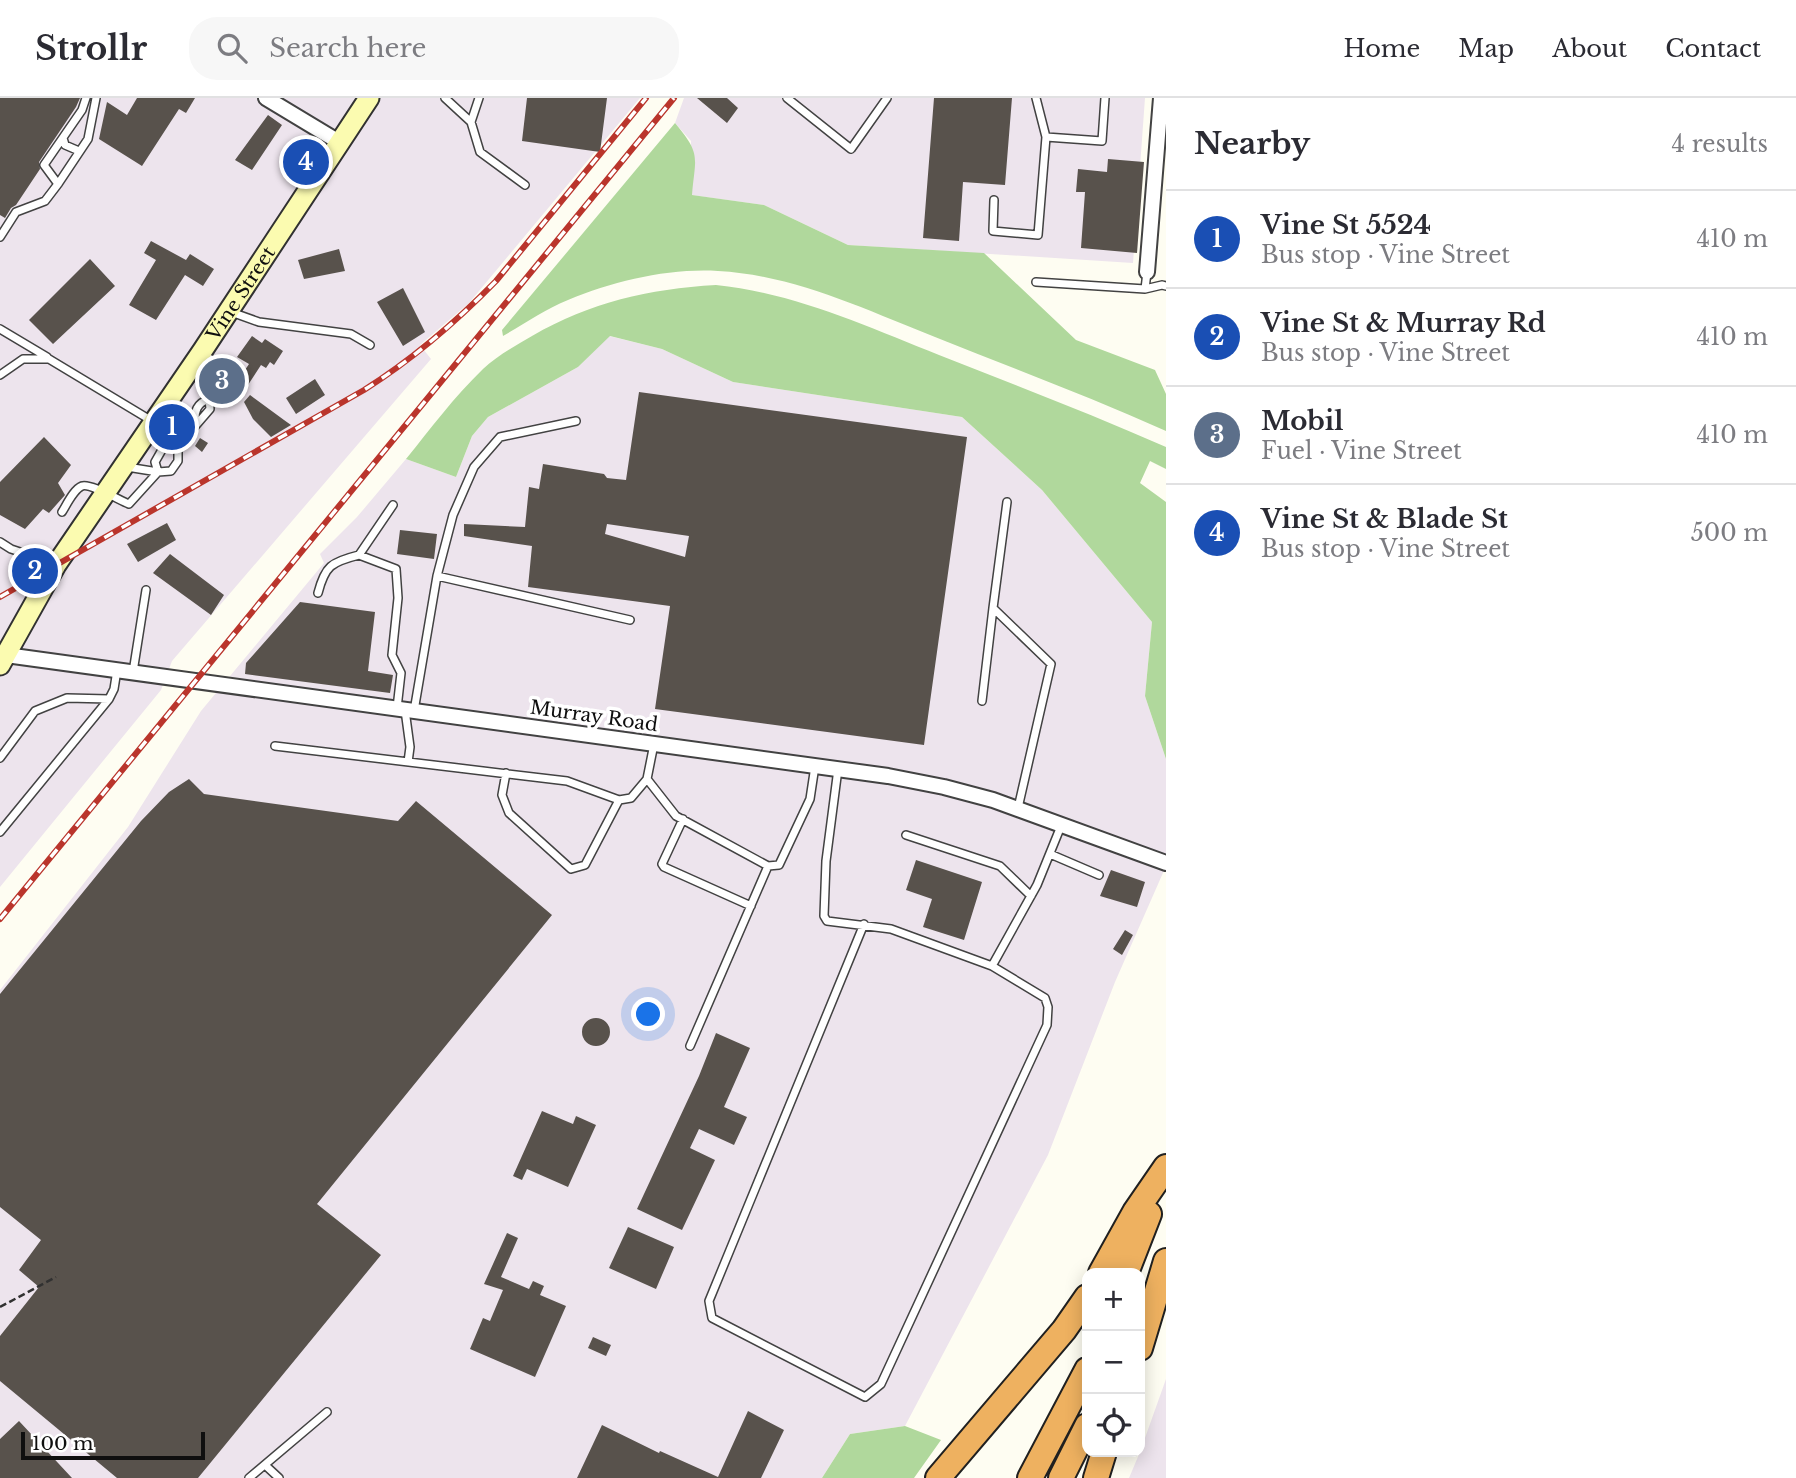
<!DOCTYPE html>
<meta charset="utf-8">
<style>
:root{--surface:#fff;--page:#f7f7f7;--text:#2b2b33;--muted:#7c7c81;--line:#e1e1e2;--accent:#0b8043}
body{margin:0;font-family:"Libre Baskerville",serif;background:var(--page);color:var(--text)}
.controls{position:absolute;right:21px;bottom:21px;display:grid;overflow:hidden;border-radius:14px;box-shadow:0 4px 18px #0003}
.controls button{width:63px;height:63px;display:grid;place-items:center;padding:0;border:0;border-bottom:2px solid var(--line);background:var(--surface);color:var(--text);font:35px sans-serif}
.scale{position:absolute;left:21px;bottom:18px;width:184px;box-sizing:border-box;padding-left:7px;border:4px solid #0f0f0f;border-top:0;font-size:19px;line-height:24px;white-space:nowrap;color:#0f0f0f;-webkit-text-stroke:5px #fff;paint-order:stroke}
.you{position:absolute;left:649px;top:917px;width:24px;height:24px;margin:-18px;border:5px solid #fff;border-radius:50%;background:#1a73e8;box-shadow:0 0 0 10px #1a73e833}
.badge{display:grid;place-items:center;width:46px;height:46px;border-radius:50%;background:var(--accent);color:#fff;font-size:23px;font-weight:700}
.pin{position:absolute;translate:-50% -50%;border:4px solid #fff;box-shadow:0 2px 7px #0006}
.list{margin:0;padding:0;list-style:none}
h2{display:flex;justify-content:space-between;align-items:center;height:91px;margin:0;padding:0 28px;font-size:30px}
h2 small{font-size:23px;font-weight:400;color:var(--muted)}
.list li{display:grid;grid-template-columns:46px 1fr auto;gap:21px;align-items:center;box-sizing:border-box;height:98px;padding:0 28px;border-top:2px solid var(--line)}
.list b{display:block;font-size:26px;white-space:nowrap}
.list p{margin:0;font-size:23px;white-space:nowrap;color:var(--muted)}
.list em{font-size:23px;font-style:normal;color:var(--muted)}
.icon{flex:none;width:38px;height:38px;fill:none;stroke:currentColor;stroke-width:2;stroke-linecap:round;stroke-linejoin:round}
.map{position:relative;flex:none;width:1166px;height:1380px;overflow:hidden}
header{display:flex;align-items:center;gap:42px;box-sizing:border-box;height:98px;padding:0 35px;background:var(--surface);border-bottom:2px solid var(--line)}
header strong{font-size:33px}
nav{display:flex;gap:38px;margin-inline-start:auto;font-size:24px}
.search{width:490px;height:63px;background:var(--page);display:flex;align-items:center;gap:18px;box-sizing:border-box;padding:0 24px;border-radius:28px;color:var(--muted);font-size:26px}
main{display:flex}
aside{flex:1;background:var(--surface)}
.map>svg:first-child{display:block}
.industrial{fill:#ede4ed}
.forest{fill:#b0d89c}
.building{fill:#58524c;fill-rule:evenodd}
.lines{fill:none;stroke-linecap:round;stroke-linejoin:round}
.lane-casing{stroke:#424242;stroke-width:10}
.street-casing{stroke:#424242;stroke-width:18}
.secondary-casing{stroke:#313131;stroke-width:23}
.highway-casing{stroke:#202020;stroke-width:28}
.path{stroke:#313131;stroke-width:2.5;stroke-dasharray:7 3.5;stroke-linecap:butt}
.lane{stroke:#fff;stroke-width:7}
.street{stroke:#fff;stroke-width:14}
.secondary{stroke:#fbfbb0;stroke-width:19}
.highway{stroke:#eeb160;stroke-width:24}
.rail-casing{stroke:#ba352c;stroke-width:6}
.rail{stroke:#fff;stroke-width:3.5;stroke-dasharray:10;stroke-linecap:butt}
.labels{text-anchor:middle;dominant-baseline:central;stroke-width:7;stroke-linejoin:round;paint-order:stroke}
.street-label{font-size:19px;fill:#0f0f0f;stroke:#fff}
</style>
<header>
<strong>Strollr</strong>
<div class="search"><svg class="icon" aria-label="search" viewBox="0 0 24 24"><circle cx="10" cy="10" r="6"/><path d="M15 15l6 6"/></svg>Search here</div>
<nav><a>Home</a><a>Map</a><a>About</a><a>Contact</a></nav>
</header>
<main>
<div class="map">
<svg width="1166" height="1380" viewBox="0 0 1166 1380">
<rect width="100%" height="100%" fill="#fefdf2"/>
<path class="industrial" d="M0,0H640L469,205L420,247L431,261L172,563L161,592L0,789Z
M684,0H1145L1133,165L848,147L764,107L691,97V43L675,25Z
M609,238L662,251L733,284L962,319L1042,392L1152,524L1145,598L1166,661V768L1115,884L1048,1057L905,1328L850,1336L822,1380H0V892L128,729L201,613L324,465L320,456L357,419L406,361L456,379L472,338L488,319L578,269Z
M1166,1281V1380H1129L1140,1354Z"/>
<path class="forest" d="M675,25C702,57 695,59 692,97L764,107L848,147L984,155L1076,242L1155,272L1166,296V333C1090,299 1012,270 935,239C866,212 794,177 718,173C669,170 614,183 568,202C546,211 524,226 503,238L502,232Z
M716,187C794,195 866,228 939,257C1015,287 1091,316 1166,349V371L1150,363L1140,385L1166,404V661L1145,598L1152,524L1042,392L962,319L733,284L662,251L610,238L578,269L488,319L472,338L456,379L406,361C431,330 454,299 483,271C497,258 515,248 532,238C591,204 648,191 716,187Z
M905,1328L941,1342L914,1380H822L850,1336Z"/>
<path class="building" d="M0,0H80L76,9L39,64L40,71L16,107L11,110L5,120L0,117Z
M137,0H195L186,15L179,11L142,68L99,41L107,4L127,17Z
M527,0H607L600,54L522,43Z
M697,0H727L738,10L727,25Z
M934,0H1012L1005,87L963,84L959,143L923,140Z
M268,17L282,27L252,72L235,62Z
M1108,61L1144,64L1137,155L1081,150L1085,94H1076L1078,71L1107,74Z
M151,143L186,162L190,156L214,171L203,188L185,177L156,222L129,207L156,162L144,155Z
M339,151L345,173L304,181L298,162Z
M90,161L115,188L53,246L29,222Z
M403,190L425,234L403,248L377,204Z
M252,238L262,245L265,241L283,253L274,267L270,264L266,270L261,267L244,293L235,287L249,266L237,259Z
M315,281L325,297L296,316L286,300Z
M639,294L967,339L924,647L655,611L670,508L528,489L532,448L464,438V426L525,429L529,389L539,391L543,366L604,376L607,380L626,382ZM607,426L689,438L685,459L605,436Z
M250,297L284,322L291,327L271,339L253,321L244,304Z
M44,339L71,367L58,385L65,397L49,415L43,411L25,431L0,417V384Z
M200,340L208,345L202,354L195,348Z
M167,425L176,442L138,464L127,446Z
M400,432L437,436L434,461L397,456Z
M170,456L224,497L211,517L153,475Z
M300,504L375,514L368,573L393,577L390,595L245,576L246,565Z
M189,681L204,696L398,723L416,703L552,817L317,1106L381,1157L198,1380H117L0,1283V1238L39,1189L19,1172L41,1142L0,1109V896L141,723L169,694Z
M916,762L982,784L964,842L923,829L932,801L906,792Z
M1111,772L1145,784L1137,809L1100,798Z
M1125,832L1133,837L1122,857L1113,851Z
M582 934a14 14 0 1 1 28 0a14 14 0 1 1-28 0Z
M716,935L750,950L724,1009L747,1019L734,1047L699,1031L690,1050L715,1062L682,1132L637,1111L699,978Z
M542,1013L573,1026L576,1018L596,1027L568,1089L527,1071L522,1082L513,1078Z
M628,1129L674,1149L656,1191L609,1170Z
M507,1135L518,1140L501,1179L529,1191L533,1183L544,1188L540,1197L566,1208L535,1279L470,1251L483,1220L490,1223L503,1192L484,1186Z
M593,1239L611,1247L606,1258L588,1250Z
M748,1313L784,1332L761,1380H577L602,1327L659,1355L660,1353L718,1379Z
M19,1323L72,1380H0V1341Z"/>
<g class="lines">
<defs>
<path id="lane" d="M445,0L471,24L480,54L525,87
M787,0L851,51L887,0
M471,24L479,0
M1046,39L1102,43L1105,0
M63,40L65,47L79,53
M58,86L44,67L82,12L86,0
M994,102L993,133L1038,137L1046,39L1036,0
M0,139L16,114L45,103L58,86L88,41L96,0
M1036,184L1145,191L1147,174
M1145,191L1162,187L1166,188
M231,214L259,224L351,236L370,247
M0,231L47,259
M0,277L23,261H49L152,323
M163,310L192,331
M176,319L171,326V334L178,332L183,324
M195,326C194,313 197,305 209,301
M127,369L158,374L155,364L163,350L178,348
M1007,404L993,510L1051,566L1018,710
M393,407L359,457L396,471L398,500L392,557L401,575L397,610
M62,414C67,406 74,391 82,388C90,385 119,402 129,406L158,374L171,373L178,363V348L210,311L209,301L221,274L204,254
M0,444L11,451L56,466
M437,478L453,417L474,369L500,339L576,323
M318,495C325,468 331,464 359,457
M133,574L146,492
M982,603L993,510
M405,612L410,649L408,664
M414,613L437,478L630,522
M654,646L647,681L676,718L768,768L779,767L810,701L815,668
M275,648L567,683L619,702L631,700L647,681
M0,660L35,613L67,600L109,601
M838,671L826,763L824,818L827,823L891,831L992,868L1037,787L1061,728
M506,675L502,697L509,715L571,771L585,767L619,702
M683,721L662,766L664,769L751,808
M0,734L109,601L114,591L117,572
M906,737L1000,768L1031,798
M1050,756L1099,777
M864,826L709,1203L712,1220L865,1299L881,1286L1047,927L1048,909L1045,900L992,868
M690,948L768,768
M265,1367L279,1380
M249,1380L327,1314"/>
<path id="street" d="M266,0L339,44
M1147,174L1161,0
M6,557L888,678L944,689L993,702L1166,765"/>
<g id="secondary">
<path id="s1" d="M0,567L56,467L203,252L369,0"/>
</g>
<path id="highway" d="M1101,1175L1135,1114L1166,1069
M1126,1175L1149,1116
M1140,1250L1166,1163
M938,1380L1064,1232L1087,1199
M1030,1380L1087,1272
M1061,1380L1087,1328
M1096,1380L1104,1354"/>
</defs>
<use href="#lane" class="lane-casing"/>
<use href="#street" class="street-casing"/>
<use href="#secondary" class="secondary-casing"/>
<use href="#highway" class="highway-casing"/>
<path class="path" d="M0,1209L56,1179"/>
<use href="#lane" class="lane"/>
<use href="#street" class="street"/>
<use href="#secondary" class="secondary"/>
<use href="#highway" class="highway"/>
<defs>
<path id="rail" d="M0,499L364,292C413,261 456,224 496,183L646,0
M0,821L674,0"/>
</defs>
<use href="#rail" class="rail-casing"/>
<use href="#rail" class="rail"/>
</g>
<g class="labels">
<g class="street-label">
<text stroke="none"><textPath href="#s1" startOffset="443">Vine Street</textPath></text>
<text transform="translate(594 618) rotate(8)">Murray Road</text>
</g>
</g>
</svg>
<div class="controls">
<button>+</button>
<button>−</button>
<button><svg class="icon" aria-label="locate" viewBox="0 0 24 24"><circle cx="12" cy="12" r="6"/><path d="M12 2v4M12 18v4M2 12h4M18 12h4"/></svg></button>
</div>
<div class="scale">100 m</div>
<div class="you"></div>
<div class="pin badge" style="left:172px;top:329px;background:#1a4fb4">1</div>
<div class="pin badge" style="left:35px;top:473px;background:#1a4fb4">2</div>
<div class="pin badge" style="left:222px;top:283px;background:#5c6f8a">3</div>
<div class="pin badge" style="left:306px;top:64px;background:#1a4fb4">4</div>
</div>
<aside>
<h2>Nearby<small>4 results</small></h2>
<ul class="list">
<li><span class="badge" style="background:#1a4fb4">1</span><div><b>Vine St 5524</b><p>Bus stop · Vine Street</p></div><em>410 m</em></li>
<li><span class="badge" style="background:#1a4fb4">2</span><div><b>Vine St &amp; Murray Rd</b><p>Bus stop · Vine Street</p></div><em>410 m</em></li>
<li><span class="badge" style="background:#5c6f8a">3</span><div><b>Mobil</b><p>Fuel · Vine Street</p></div><em>410 m</em></li>
<li><span class="badge" style="background:#1a4fb4">4</span><div><b>Vine St &amp; Blade St</b><p>Bus stop · Vine Street</p></div><em>500 m</em></li>
</ul>
</aside>
</main>
